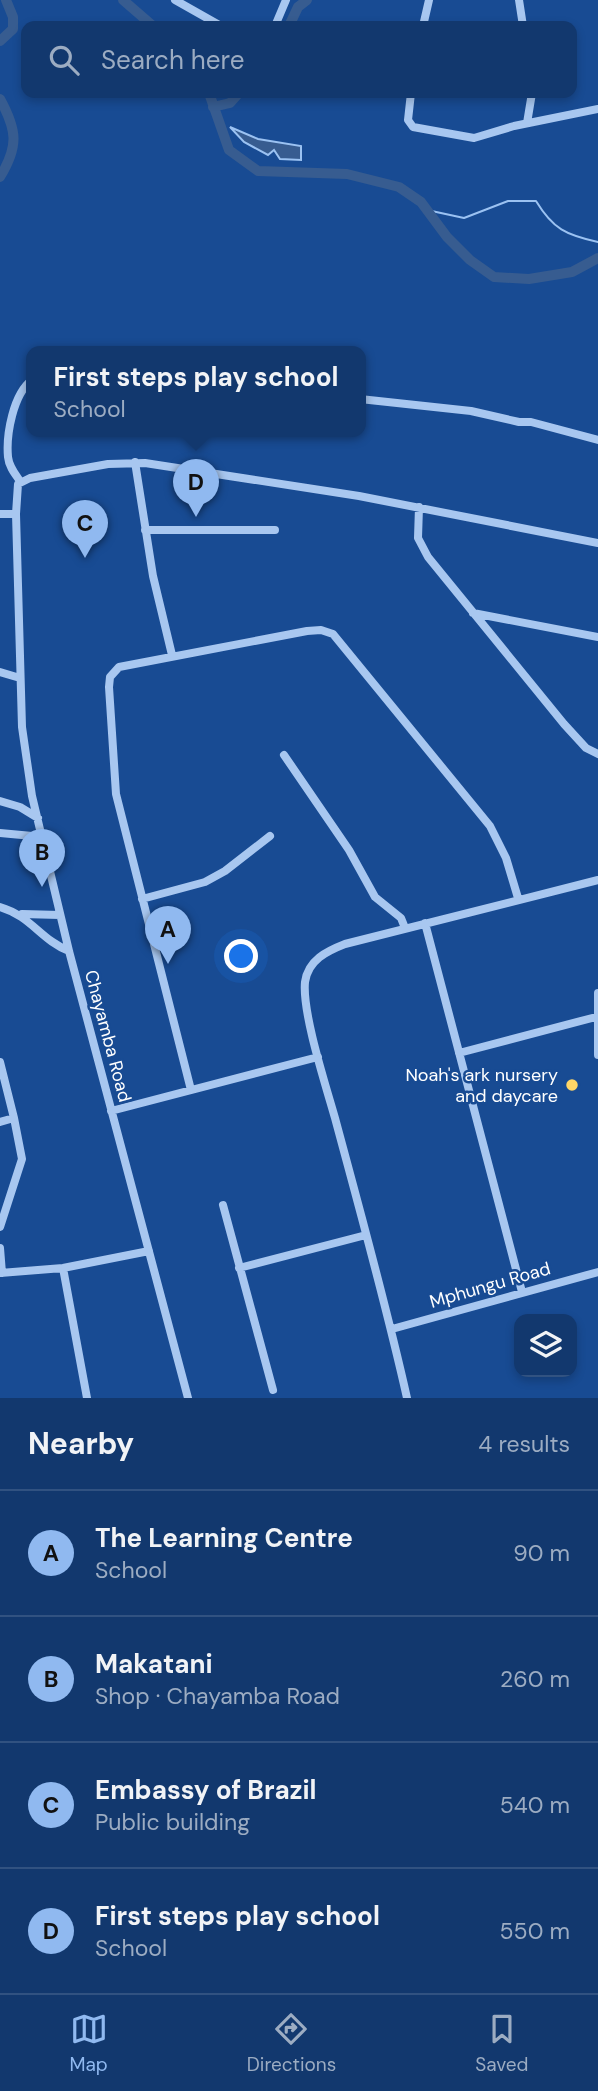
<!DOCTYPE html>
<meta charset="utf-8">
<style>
:root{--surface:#12386e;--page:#1b3f73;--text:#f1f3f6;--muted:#9cacc2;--line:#315281;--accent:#90b9f0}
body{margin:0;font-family:"DM Sans",sans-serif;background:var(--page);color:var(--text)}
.controls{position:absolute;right:21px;bottom:21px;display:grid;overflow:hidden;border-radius:14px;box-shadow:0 4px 10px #0003}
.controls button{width:63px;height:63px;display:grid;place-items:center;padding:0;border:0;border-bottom:2px solid var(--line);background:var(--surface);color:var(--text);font:35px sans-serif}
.you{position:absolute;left:242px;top:957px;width:24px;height:24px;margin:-18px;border:5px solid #fff;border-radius:50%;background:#1a73e8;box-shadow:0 0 0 10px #1a73e833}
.badge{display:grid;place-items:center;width:46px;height:46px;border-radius:50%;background:var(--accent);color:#111;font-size:23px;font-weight:700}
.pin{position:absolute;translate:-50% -58px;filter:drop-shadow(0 2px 4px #0008)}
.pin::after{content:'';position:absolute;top:37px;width:24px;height:21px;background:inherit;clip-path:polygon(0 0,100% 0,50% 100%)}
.popup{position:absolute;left:26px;top:346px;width:340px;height:91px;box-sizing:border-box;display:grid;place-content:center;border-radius:14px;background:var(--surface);filter:drop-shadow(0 2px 5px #0005);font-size:23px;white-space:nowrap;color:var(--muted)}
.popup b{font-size:26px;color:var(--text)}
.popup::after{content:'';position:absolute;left:50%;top:100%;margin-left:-14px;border:14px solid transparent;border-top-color:var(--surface)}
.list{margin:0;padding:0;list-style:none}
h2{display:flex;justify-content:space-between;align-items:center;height:91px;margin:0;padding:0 28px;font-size:30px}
h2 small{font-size:23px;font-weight:400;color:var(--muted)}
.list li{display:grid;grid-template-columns:46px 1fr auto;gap:21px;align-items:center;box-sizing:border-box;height:126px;padding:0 28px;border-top:2px solid var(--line)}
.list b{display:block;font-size:26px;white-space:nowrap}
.list p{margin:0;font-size:23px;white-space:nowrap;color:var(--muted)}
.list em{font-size:23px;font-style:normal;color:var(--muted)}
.icon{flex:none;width:38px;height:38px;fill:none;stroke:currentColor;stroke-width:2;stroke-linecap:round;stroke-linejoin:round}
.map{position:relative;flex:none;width:598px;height:1398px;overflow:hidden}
.search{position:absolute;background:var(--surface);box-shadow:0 4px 10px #0003;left:21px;right:21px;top:21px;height:77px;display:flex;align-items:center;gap:18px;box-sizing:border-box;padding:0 24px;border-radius:14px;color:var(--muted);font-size:26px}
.sheet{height:595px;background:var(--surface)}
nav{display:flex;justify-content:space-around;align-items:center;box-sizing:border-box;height:98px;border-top:2px solid var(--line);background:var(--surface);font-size:19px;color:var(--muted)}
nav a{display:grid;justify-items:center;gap:4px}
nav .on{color:var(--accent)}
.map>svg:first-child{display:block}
.water{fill:#375c90;stroke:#9bc2f2;stroke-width:2}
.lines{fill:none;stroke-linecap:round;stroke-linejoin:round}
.stream{stroke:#9bc2f2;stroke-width:2}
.river{stroke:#375c90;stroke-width:10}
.minor{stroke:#a8c7f0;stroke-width:8}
.poi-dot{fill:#ffd667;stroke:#184b93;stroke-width:2.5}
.labels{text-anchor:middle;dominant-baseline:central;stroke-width:5;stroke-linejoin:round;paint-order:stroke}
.street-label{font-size:18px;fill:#fff;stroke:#184b93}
.poi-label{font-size:18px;fill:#fff;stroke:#184b93;text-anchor:end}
</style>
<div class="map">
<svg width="598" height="1398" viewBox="0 0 598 1398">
<rect width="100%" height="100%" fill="#184b93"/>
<path class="water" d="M230,127L258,139L301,146V160L280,159L274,150L268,155L244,142Z"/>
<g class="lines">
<path class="stream" d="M427,210L464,218L508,201H536C553,229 566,235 598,242"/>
<path class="river" d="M123,0L153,26
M289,26L298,7L307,0
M0,41L13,29V17L6,0
M209,93L229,150L258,171L347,174L399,187L421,202L447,237L470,260L494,277L529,279L572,272L598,258
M0,99C17,130 19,146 0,177
M213,107L230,103L239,93"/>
<path class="minor" d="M175,0L221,26
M519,0L523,26
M275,26L286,0
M423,26L429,0
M411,93L408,120L413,127L474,138L514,126L598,109
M527,123L532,93
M360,399L471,411L519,422H531L598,440
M135,462L153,576L172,655
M20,481C15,474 9,467 8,457C6,435 13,394 32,380
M419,507L418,538L428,557L564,724L586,748L598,754
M0,514H16
M145,530H275
M473,613L598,637
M0,672L20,678
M284,755L349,850L375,897L401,918L405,928
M0,801L20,807L38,818
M0,833L43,837
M142,899L205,882L225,871L270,836
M0,907C31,916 41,940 69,951
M22,914L60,915
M425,923L522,1292
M598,993V1055
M459,1053L596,1017
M0,1062L14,1118L0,1122
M191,1090L116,794L109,687L110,677L119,667L307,631L321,630L333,634L490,826L506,858L518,898
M111,1111L318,1057
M223,1205L273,1390
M0,1227L22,1159L14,1118
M0,1248L2,1273
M63,1268L87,1398
M239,1268L366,1235
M0,1273L63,1268L149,1251
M392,1329L598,1272
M188,1398L69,951L32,796L22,727L16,514L18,484L30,478L108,464L145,463L359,496L598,543
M407,1398C386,1304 360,1211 335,1118C326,1086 302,1013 305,982C308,960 327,951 345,944L598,880"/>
</g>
<circle class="poi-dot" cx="572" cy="1085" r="7"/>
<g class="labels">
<g class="street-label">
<text transform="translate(108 1036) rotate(75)">Chayamba Road</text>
<text transform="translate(490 1285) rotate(-16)">Mphungu Road</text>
</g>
<g class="poi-label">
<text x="558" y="1075">Noah's ark nursery<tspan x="558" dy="21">and daycare</tspan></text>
</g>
</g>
</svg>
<div class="controls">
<button><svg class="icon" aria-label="layers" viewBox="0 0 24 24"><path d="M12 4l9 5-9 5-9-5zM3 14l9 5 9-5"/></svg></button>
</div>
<div class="you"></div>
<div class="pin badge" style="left:168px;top:964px">A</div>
<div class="pin badge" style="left:42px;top:887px">B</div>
<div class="pin badge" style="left:85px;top:558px">C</div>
<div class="pin badge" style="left:196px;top:517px">D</div>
<div class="popup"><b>First steps play school</b>School</div>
<div class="search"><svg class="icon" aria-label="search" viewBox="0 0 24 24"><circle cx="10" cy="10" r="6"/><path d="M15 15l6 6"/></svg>Search here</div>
</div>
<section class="sheet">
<h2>Nearby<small>4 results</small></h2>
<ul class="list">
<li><span class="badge">A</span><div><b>The Learning Centre</b><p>School</p></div><em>90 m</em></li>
<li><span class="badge">B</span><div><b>Makatani</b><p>Shop · Chayamba Road</p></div><em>260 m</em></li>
<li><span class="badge">C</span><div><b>Embassy of Brazil</b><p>Public building</p></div><em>540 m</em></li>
<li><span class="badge">D</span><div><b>First steps play school</b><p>School</p></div><em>550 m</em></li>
</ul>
</section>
<nav>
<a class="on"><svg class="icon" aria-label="map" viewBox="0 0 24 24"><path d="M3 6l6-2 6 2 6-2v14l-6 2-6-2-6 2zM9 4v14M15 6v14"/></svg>Map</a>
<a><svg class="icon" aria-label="directions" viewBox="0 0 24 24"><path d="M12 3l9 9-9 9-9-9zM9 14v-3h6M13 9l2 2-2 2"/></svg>Directions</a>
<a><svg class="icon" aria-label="saved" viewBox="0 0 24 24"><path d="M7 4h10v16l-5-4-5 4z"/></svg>Saved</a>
</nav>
